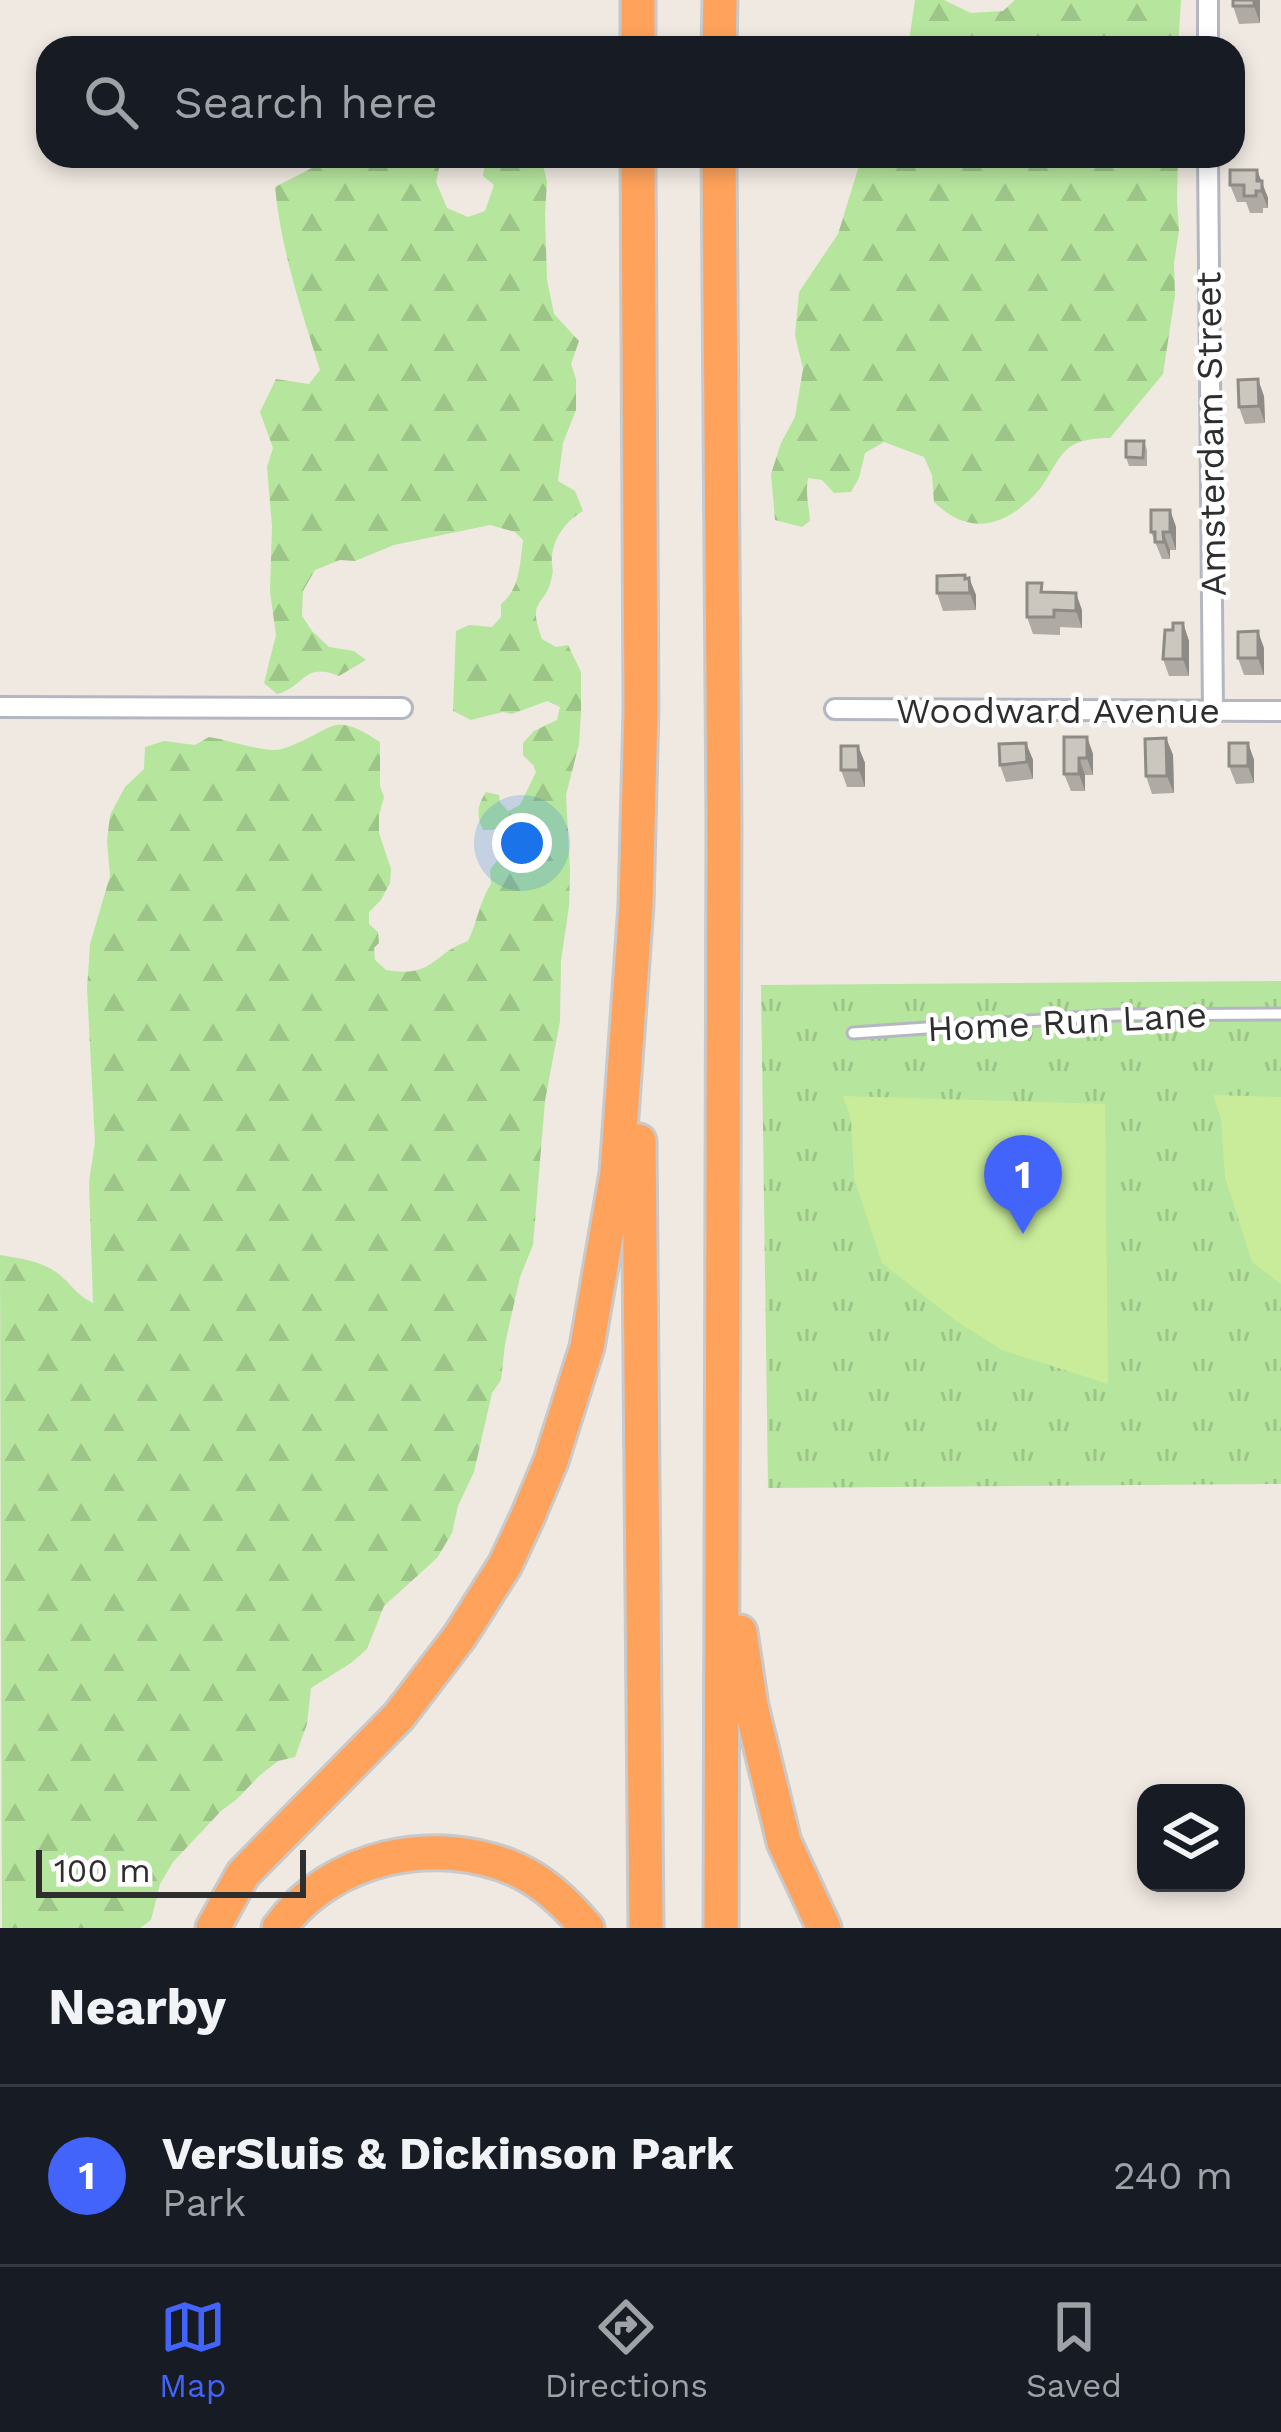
<!DOCTYPE html>
<style>
:root{--surface:#171b24;--page:#242831;--text:#f1f3f6;--muted:#9ea1a6;--line:#363941;--accent:#4264fb}
body{margin:0;font-family:"Work Sans",sans-serif;background:var(--page);color:var(--text)}
.controls{position:absolute;right:36px;bottom:36px;display:grid;overflow:hidden;border-radius:24px;box-shadow:0 6px 18px #0003}
.controls button{width:108px;height:108px;display:grid;place-items:center;padding:0;border:0;border-bottom:3px solid var(--line);background:var(--surface);color:var(--text);font:60px sans-serif}
.scale{position:absolute;left:36px;bottom:30px;width:270px;box-sizing:border-box;padding-left:12px;border:6px solid #2e2e2e;border-top:0;font-size:33px;line-height:42px;white-space:nowrap;color:#2e2e2e;-webkit-text-stroke:9px #fff;paint-order:stroke}
.you{position:absolute;left:522px;top:843px;width:42px;height:42px;margin:-30px;border:9px solid #fff;border-radius:50%;background:#1a73e8;box-shadow:0 0 0 18px #1a73e833}
.badge{display:grid;place-items:center;width:78px;height:78px;border-radius:50%;background:var(--accent);color:#fff;font-size:39px;font-weight:700}
.pin{position:absolute;translate:-50% -99px;filter:drop-shadow(0 3px 6px #0008)}
.pin::after{content:'';position:absolute;top:63px;width:42px;height:36px;background:inherit;clip-path:polygon(0 0,100% 0,50% 100%)}
.list{margin:0;padding:0;list-style:none}
h2{display:flex;justify-content:space-between;align-items:center;height:156px;margin:0;padding:0 48px;font-size:51px}
h2 small{font-size:39px;font-weight:400;color:var(--muted)}
.list li{display:grid;grid-template-columns:78px 1fr auto;gap:36px;align-items:center;box-sizing:border-box;height:180px;padding:0 48px;border-top:3px solid var(--line)}
.list b{display:block;font-size:45px;white-space:nowrap}
.list p{margin:0;font-size:39px;white-space:nowrap;color:var(--muted)}
.list em{font-size:39px;font-style:normal;color:var(--muted)}
.icon{flex:none;width:66px;height:66px;fill:none;stroke:currentColor;stroke-width:2;stroke-linecap:round;stroke-linejoin:round}
.map{position:relative;flex:none;width:1281px;height:1928px;overflow:hidden}
.search{position:absolute;background:var(--surface);box-shadow:0 6px 18px #0003;left:36px;right:36px;top:36px;height:132px;display:flex;align-items:center;gap:30px;box-sizing:border-box;padding:0 42px;border-radius:36px;color:var(--muted);font-size:45px}
.sheet{height:336px;background:var(--surface)}
nav{display:flex;justify-content:space-around;align-items:center;box-sizing:border-box;height:168px;border-top:3px solid var(--line);background:var(--surface);font-size:33px;color:var(--muted)}
nav a{display:grid;justify-items:center;gap:6px}
nav .on{color:var(--accent)}
.map>svg:first-child{display:block}
.forest{fill:url(#forest-firs)}
.park{fill:url(#park-tufts)}
.pitch{fill:#c9ec9a}
.lines{fill:none;stroke-linecap:round;stroke-linejoin:round}
.service-casing{stroke:#b4b7c1;stroke-width:15}
.minor-casing{stroke:#b4b7c1;stroke-width:24}
.motorway-casing{stroke:#c9c9c9;stroke-width:39}
.service{stroke:#fff;stroke-width:9}
.minor{stroke:#fff;stroke-width:18}
.motorway{stroke:#ffa35c;stroke-width:33}
.wall{fill:#afaba4}
.shaded-wall{fill:#8e8b86}
.building{fill:#cbc7bf;stroke:#8e8b86;stroke-width:3}
.labels{text-anchor:middle;dominant-baseline:central;stroke-width:9;stroke-linejoin:round;paint-order:stroke}
.street-label{font-size:36px;fill:#2e2e2e;stroke:#fff}
</style>
<div class="map">
<svg width="1281" height="1928" viewBox="0 0 1281 1928">
<defs>
<pattern id="forest-firs" width="22" height="20" patternUnits="userSpaceOnUse" patternTransform="scale(3)"><rect width="22" height="20" fill="#b6e59e"/><path d="M5 1l3.5 6h-7zM16 11l3.5 6h-7z" fill="#9dc588"/></pattern>
<pattern id="park-tufts" width="24" height="20" patternUnits="userSpaceOnUse" patternTransform="scale(3)"><rect width="24" height="20" fill="#b6e59e"/><path d="M3 7l-1-3M5 7V3M7 7l1-3M15 17l-1-3M17 17v-4M19 17l1-3" fill="none" stroke="#9dc588"/></pattern>
</defs>
<rect width="100%" height="100%" fill="#efe9e1"/>
<path class="forest" d="M915,0H944L971,13L1003,11L1015,0H1181L1178,48H908Z
M314,156H442L436,182L447,208L468,217L485,211L494,185L483,176L486,156H541L547,182L545,214L547,280L554,314L579,341L571,364L576,379V410L563,443L558,481L575,491L583,511C567,520 553,538 552,557C551,566 554,568 552,576C546,609 526,596 542,639L556,647L568,645L581,672V713L579,744L566,795L570,870L569,906L561,961L560,1021L545,1101L533,1245L520,1277L505,1344L501,1380L492,1393L474,1472L458,1506L452,1533L437,1558L384,1606L367,1649L351,1663L311,1688L307,1724L295,1757L278,1761L259,1776L237,1799L221,1811L173,1862L160,1884L151,1920L140,1928H2L0,1255C18,1258 41,1261 56,1272C71,1283 75,1294 93,1303L89,1182L95,1142L87,988L89,961L90,944L110,876L107,841L110,815L125,787L144,769L145,747L164,741L195,745L209,737C228,740 257,750 275,750C280,750 288,747 293,745C335,728 333,711 380,742V786L384,797L379,815V833L391,869L390,883L381,900L369,912V924L378,932L379,943L374,948L375,960L386,970C435,978 430,955 468,941C477,923 480,900 491,884L490,870L499,858L520,856L516,830L502,826L493,830H483C476,816 477,805 486,792L499,795L500,802L508,811L520,805L536,772L533,765L523,755V743L534,731L557,720L560,707L547,701L512,714L503,712L471,720L453,711L456,631L469,625L492,627L501,617V604C520,589 520,564 523,540L515,532L490,525L394,545L355,561L340,560L315,570L303,591L302,616L312,631L329,647L354,651L366,660L339,676C303,661 305,687 277,694L264,683L276,635L270,592L272,526L267,467L273,448L260,412L276,379L309,384L320,370C301,309 281,250 275,187L312,168Z
M862,156H1178L1177,200L1179,231L1174,263L1175,295L1163,374L1110,438C1099,438 1083,439 1073,445C1058,453 1050,477 1039,490C1007,526 971,538 934,502L932,475L924,457L884,442L865,453L859,478L851,492L834,493L822,480L808,478C805,493 809,506 810,521L802,527L775,520L771,474L781,443L795,417L803,369L795,335L799,292L838,234Z"/>
<path class="park" d="M1281,981V1484L768,1488L761,985Z"/>
<path class="pitch" d="M1213,1095L1281,1097V1284L1252,1262L1225,1177L1221,1119Z
M843,1096L1105,1104L1108,1384L1002,1350L956,1321L882,1263L854,1178L851,1120Z"/>
<g class="lines">
<defs>
<path id="service" d="M853,1033L1116,1015L1281,1014"/>
<path id="minor" d="M1208,0V48
M1208,156L1213,712
M0,707L402,708
M835,709L1281,711"/>
<path id="motorway" d="M638,0V48
M719,48L720,0
M719,156L724,822L721,1928
M639,1141L646,1928
M740,1632L751,1706L784,1842L824,1928
M213,1928L243,1874L399,1716L460,1636L505,1565L527,1518L551,1461L587,1347L617,1173L636,905L641,709L638,156
M279,1928C331,1856 435,1834 515,1869C543,1881 567,1904 587,1928"/>
</defs>
<use href="#service" class="service-casing"/>
<use href="#minor" class="minor-casing"/>
<use href="#motorway" class="motorway-casing"/>
<use href="#service" class="service"/>
<use href="#minor" class="minor"/>
<use href="#motorway" class="motorway"/>
</g>
<path class="wall" d="M1233,0H1260V23L1239,24L1233,6Z
M1257,170L1268,198V208H1263V213H1250L1246,202H1237L1230,185Z
M1264,396L1265,423L1245,424L1239,407Z
M1144,441L1147,450V466H1129L1126,457Z
M1170,510L1176,527V550H1170V559H1162L1151,532Z
M966,578H969L976,595V610L943,611L937,593Z
M1045,592L1082,610V628L1060,627V635L1033,634L1027,617Z
M1183,623L1189,641V676H1169L1163,659Z
M1264,648V675H1244L1238,658Z
M1087,737L1093,754V775H1085V791H1071L1064,774Z
M1166,738L1173,755L1174,793L1152,794L1146,776Z
M1026,743L1033,760V779L1006,782L1000,765Z
M1248,743L1254,760V783L1236,784L1229,766Z
M858,746L865,763V787H847L841,770Z"/>
<path class="shaded-wall" d="M1254,0H1260V23L1254,6Z
M1257,170L1268,198V208L1257,181Z
M1258,379L1264,396L1265,423L1259,406Z
M1170,510L1176,527V550L1170,532Z
M1163,532L1170,550V559L1164,542Z
M969,578L976,595V610L965,579L970,589Z
M1076,593L1082,610V628L1076,611Z
M1183,623L1189,641V676L1183,659Z
M1258,631L1264,648V675L1258,658Z
M1087,737L1093,754V775L1087,758Z
M1166,738L1173,755L1174,793L1167,776Z
M1026,743L1033,760V779L1027,762Z
M1248,743L1254,760V783L1248,766Z
M858,746L865,763V787L859,770Z
M1079,758L1085,775V791L1079,774Z"/>
<path class="building" d="M1233,0H1254V6H1233Z
M1230,170H1257V181H1262V191H1256V196H1244V185H1230Z
M1258,379L1259,406L1239,407L1238,380Z
M1126,441H1144L1143,458L1126,457Z
M1151,510H1170V532H1163L1164,542H1155V532H1151Z
M965,575V579L969,578L970,593H937V576Z
M1027,583H1042L1041,592L1076,593V611L1054,610V617H1027Z
M1173,623H1183V659H1163L1165,630H1173Z
M1258,631V658H1238V632Z
M1064,737H1087V758H1079V774H1064Z
M1166,738L1167,776H1146L1145,739Z
M1026,743L1027,762L1000,765L999,744Z
M1229,743H1248V766H1229Z
M841,746H858L859,770H841Z"/>
<g class="labels">
<g class="street-label">
<text transform="translate(1211 434) rotate(-91)">Amsterdam Street</text>
<text x="1058" y="711">Woodward Avenue</text>
<text transform="translate(1067 1022) rotate(-3)">Home Run Lane</text>
</g>
</g>
</svg>
<div class="controls">
<button><svg class="icon" aria-label="layers" viewBox="0 0 24 24"><path d="M12 4l9 5-9 5-9-5zM3 14l9 5 9-5"/></svg></button>
</div>
<div class="scale">100 m</div>
<div class="you"></div>
<div class="pin badge" style="left:1023px;top:1234px">1</div>
<div class="search"><svg class="icon" aria-label="search" viewBox="0 0 24 24"><circle cx="10" cy="10" r="6"/><path d="M15 15l6 6"/></svg>Search here</div>
</div>
<section class="sheet">
<h2>Nearby<small></small></h2>
<ul class="list">
<li><span class="badge">1</span><div><b>VerSluis &amp; Dickinson Park</b><p>Park</p></div><em>240 m</em></li>
</ul>
</section>
<nav>
<a class="on"><svg class="icon" aria-label="map" viewBox="0 0 24 24"><path d="M3 6l6-2 6 2 6-2v14l-6 2-6-2-6 2zM9 4v14M15 6v14"/></svg>Map</a>
<a><svg class="icon" aria-label="directions" viewBox="0 0 24 24"><path d="M12 3l9 9-9 9-9-9zM9 14v-3h6M13 9l2 2-2 2"/></svg>Directions</a>
<a><svg class="icon" aria-label="saved" viewBox="0 0 24 24"><path d="M7 4h10v16l-5-4-5 4z"/></svg>Saved</a>
</nav>
